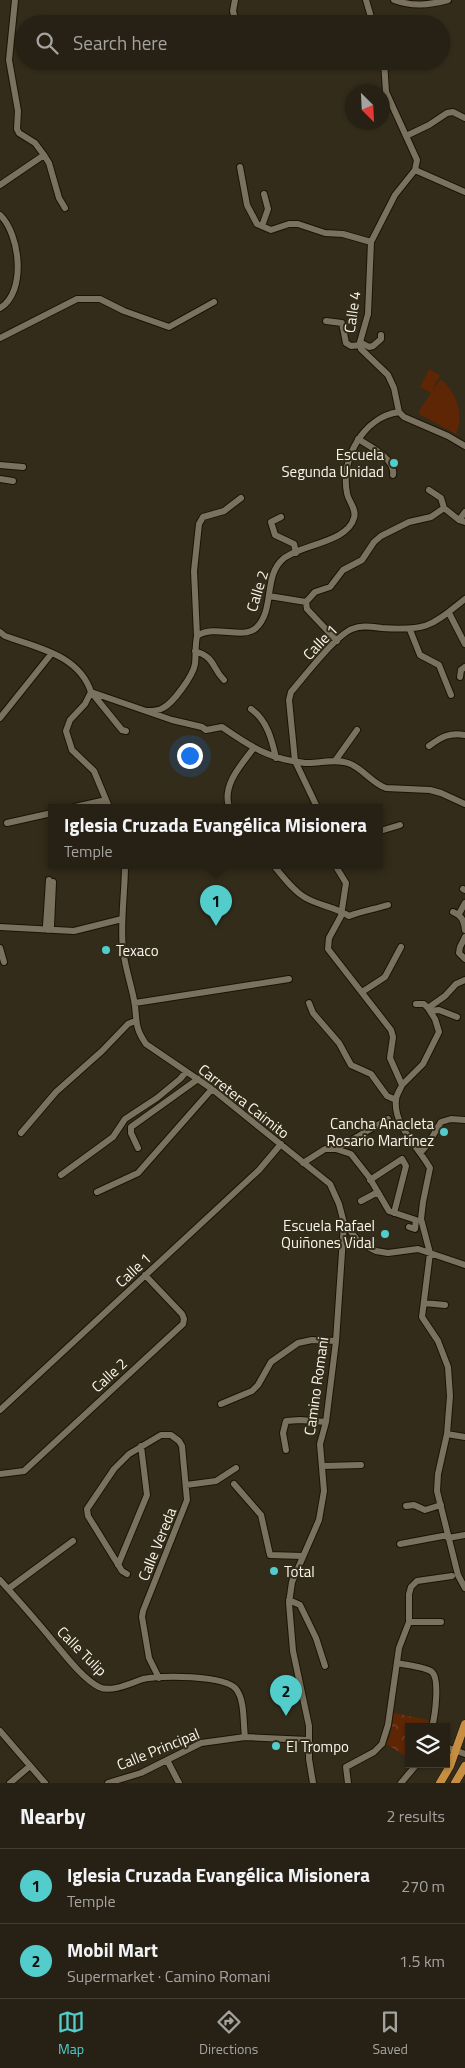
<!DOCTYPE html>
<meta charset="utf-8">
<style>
:root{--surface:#262114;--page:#2e291d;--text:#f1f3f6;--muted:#a4a3a0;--line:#423e34;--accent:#52cdcc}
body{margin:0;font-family:"Titillium Web",sans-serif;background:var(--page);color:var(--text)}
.controls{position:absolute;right:15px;bottom:15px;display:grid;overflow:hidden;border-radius:0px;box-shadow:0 1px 4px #0004}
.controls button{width:45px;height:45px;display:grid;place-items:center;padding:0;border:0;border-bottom:1px solid var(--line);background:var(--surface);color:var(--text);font:25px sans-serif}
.compass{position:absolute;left:345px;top:85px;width:45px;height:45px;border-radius:50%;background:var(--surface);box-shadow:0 1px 4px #0004;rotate:156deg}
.you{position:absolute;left:189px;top:755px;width:18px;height:18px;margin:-12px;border:4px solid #fff;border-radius:50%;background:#1a73e8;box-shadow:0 0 0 8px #1a73e833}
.badge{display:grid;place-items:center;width:32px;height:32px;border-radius:50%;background:var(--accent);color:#111;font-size:16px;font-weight:700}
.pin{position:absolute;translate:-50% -41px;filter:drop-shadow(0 1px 2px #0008)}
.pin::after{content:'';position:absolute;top:26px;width:18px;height:15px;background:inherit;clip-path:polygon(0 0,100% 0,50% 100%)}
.popup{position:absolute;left:48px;top:804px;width:335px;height:65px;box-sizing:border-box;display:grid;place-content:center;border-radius:0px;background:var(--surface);filter:drop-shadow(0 1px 4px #0005);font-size:16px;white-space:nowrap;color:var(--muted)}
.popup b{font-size:19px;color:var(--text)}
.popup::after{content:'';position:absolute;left:50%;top:100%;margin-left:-10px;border:10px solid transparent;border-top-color:var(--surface)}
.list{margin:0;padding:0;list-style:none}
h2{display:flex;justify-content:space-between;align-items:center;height:65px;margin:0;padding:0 20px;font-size:21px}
h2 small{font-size:16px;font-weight:400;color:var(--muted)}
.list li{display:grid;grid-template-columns:32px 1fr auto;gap:15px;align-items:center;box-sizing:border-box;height:75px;padding:0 20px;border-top:1px solid var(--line)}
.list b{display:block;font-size:19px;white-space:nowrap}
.list p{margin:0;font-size:16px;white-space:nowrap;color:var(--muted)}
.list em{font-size:16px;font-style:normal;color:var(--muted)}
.icon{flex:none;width:28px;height:28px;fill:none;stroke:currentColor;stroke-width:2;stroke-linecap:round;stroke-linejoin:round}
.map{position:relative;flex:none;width:465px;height:1783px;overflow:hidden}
.search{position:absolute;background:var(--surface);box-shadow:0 1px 4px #0004;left:15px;right:15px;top:15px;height:55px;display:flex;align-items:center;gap:12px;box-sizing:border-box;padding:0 18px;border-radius:28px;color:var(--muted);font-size:19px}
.sheet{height:215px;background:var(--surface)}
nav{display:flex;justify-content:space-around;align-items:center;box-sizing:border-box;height:70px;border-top:1px solid var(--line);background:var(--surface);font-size:14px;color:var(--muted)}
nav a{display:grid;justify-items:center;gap:2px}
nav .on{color:var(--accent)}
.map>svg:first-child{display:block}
.park{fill:url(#park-crowns)}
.pitch{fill:#5e2605}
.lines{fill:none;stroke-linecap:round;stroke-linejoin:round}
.minor-casing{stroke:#1b1405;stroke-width:8}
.major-casing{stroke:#1b1405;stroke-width:9}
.minor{stroke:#7a725e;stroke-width:6}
.major{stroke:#c58e42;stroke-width:8}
.poi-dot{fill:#52cdcc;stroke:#332c1b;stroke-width:2}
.labels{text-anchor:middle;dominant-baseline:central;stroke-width:4;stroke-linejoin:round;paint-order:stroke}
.street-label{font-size:15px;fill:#f9f5ea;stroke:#332c1b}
.poi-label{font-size:15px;fill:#f9f5ea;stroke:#332c1b;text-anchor:end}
</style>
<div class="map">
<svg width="465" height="1783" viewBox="0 0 465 1783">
<defs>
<pattern id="park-crowns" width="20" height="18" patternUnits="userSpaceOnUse" patternTransform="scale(1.25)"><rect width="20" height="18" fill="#5e2605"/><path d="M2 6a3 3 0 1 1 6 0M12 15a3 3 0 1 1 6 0" fill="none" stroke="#76462a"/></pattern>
</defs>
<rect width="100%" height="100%" fill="#332c1b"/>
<path class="park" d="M394,1713L429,1720L426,1727H409V1758L386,1744L390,1737Z"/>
<path class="pitch" d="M429,369L440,375L432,390L441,379C456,392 465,415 456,434L419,414V411L431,393L420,387Z"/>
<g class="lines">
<defs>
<path id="minor" d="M15,0L9,60L18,111L17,129L19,133L35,143L44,155L49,163L59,198L65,208
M235,0L233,11L236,24
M366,0L373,24
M394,0C413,7 429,5 448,0
M384,61L386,92L417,160L415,170L395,195L371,242L368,314L360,342L361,349L388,375L394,388L399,412L404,417L448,436L465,446
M406,136L429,125L447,113L453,112L465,118
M240,167L247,205L257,224L271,230L289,224H298L325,233L343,234L371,242
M415,170L465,192
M0,185L44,155
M0,215C20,234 27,292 0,308
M262,226L268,209L264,194
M326,321L342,323L346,343L351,346L361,345
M0,338L77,299H100L124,311L169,327L214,302
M360,342L369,347L373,346L381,339V335
M358,439C369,446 396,459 393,475
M0,465L23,467
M0,479L13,481
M429,490L441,498L444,508
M281,517L271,522L275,535L294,544L296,553
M459,520L465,512
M269,596L306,602
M449,613L465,644
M410,630L420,655L439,665L451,695
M0,632L5,636C38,648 79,655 91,692L85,704L70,720L66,731L72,750L94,771L109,807
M197,636L194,571L199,524L203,517L224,511L241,498
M337,641L307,609L306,602L315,592L330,587L343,570L362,560L374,542L381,536L409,522L431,517L444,508L459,520L465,522
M195,651C216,658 211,667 224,680
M460,677L461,670L465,667
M91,692L172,720L202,727L206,730L222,727C251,747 269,759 305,763C319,764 334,758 348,763C363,768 371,783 386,788L430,790L441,793L465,804
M92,693L122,730L126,731
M251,709C267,720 272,740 276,758
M147,711C153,711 158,711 163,708C173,703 193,676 195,664C196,655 195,646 197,636C215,624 242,640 256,628C275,611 263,576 283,559C301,544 347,543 354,518C357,509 348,501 347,493C340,458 364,417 399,412
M0,718L52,653
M429,746C441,737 450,732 465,735
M335,761L357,730
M75,807L106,800
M229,807C222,785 241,765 253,749
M317,807L295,761L289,700L291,692C304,677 336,635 352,629C362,625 372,627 382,628C428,631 431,626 465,599
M7,823L52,813
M380,831L400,825
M125,865C125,893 120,922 123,950C125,967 131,984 134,1000C138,1020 133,1025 146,1044L212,1089L330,1184L339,1204L344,1223L359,1242L376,1251L388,1253L418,1249L465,1265
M273,865C283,876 293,891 306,898C320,906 336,907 349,916C362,911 375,909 388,905
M335,865L346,883L341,916L329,938L328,949L391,1030L393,1037L390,1058L402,1085C400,1090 396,1095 396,1100C393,1125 419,1148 430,1168L423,1202L421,1219L430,1253L422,1317L438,1341L448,1367L450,1396L447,1434L438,1474L437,1491L458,1575L465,1588
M463,889L465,890
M453,912C461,915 464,920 465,930
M459,914L465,903
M0,927L74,931L122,919
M48,930L46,926L49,880
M48,930L51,926L53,882
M465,937L460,947L459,953L465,959
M0,948L4,962
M362,992L385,977L401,947
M135,1003L289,979
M309,1003L313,1013L339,1043L351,1065L371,1074L387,1096L396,1100
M416,1004H424L428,1008
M430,1011L439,1010L457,1017
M402,1085L423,1064L439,1032L435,1019L428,1008L445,996L456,984L465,980
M21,1133L56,1092L102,1051L128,1024L135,1021
M138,1148L131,1133V1127L198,1079
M336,1149L351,1154L369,1177L389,1211L416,1220L415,1229L409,1227
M421,1152L428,1144L441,1122L451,1119L465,1120
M303,1163L325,1149H336L388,1119
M61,1175L113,1137L125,1119L157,1098L180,1079L186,1072
M370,1180L402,1159L406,1166L394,1213
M97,1192L138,1173L212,1089
M361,1201L378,1192
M424,1303L445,1305
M221,1404L252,1391L258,1385L271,1362L298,1343L312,1340L336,1341
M0,1410L259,1170L281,1144
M447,1434L465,1437
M286,1450L283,1433L286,1421L300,1420L326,1422
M323,1466L361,1465
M0,1474L24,1471L183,1324L184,1319L182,1314L145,1275
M234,1484L261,1515L270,1555L303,1556
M186,1485L216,1481L236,1468
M406,1506L414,1505L425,1510L441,1505
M448,1538L465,1535
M400,1544L448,1535
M118,1565L147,1495L141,1446
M127,1574L122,1571L119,1566L88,1516L87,1509L114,1469L129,1454L161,1435H171L179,1441L182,1446L187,1500L143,1611L142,1617L149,1658L159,1678
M0,1580C18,1600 36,1620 53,1641C65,1655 82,1678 99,1687C111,1693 131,1683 143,1679C159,1675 225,1675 236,1689C245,1700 243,1722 245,1737
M8,1589L73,1541
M289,1600L300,1605L316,1638L325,1666
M409,1622H441
M397,1663C405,1665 427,1667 432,1672C440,1679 435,1716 432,1727
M0,1731L45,1783
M446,1747L465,1754
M167,1760L179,1783
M10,1783L30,1766
M108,1783L141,1773L201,1743L245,1737L308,1740
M313,1783L309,1759V1726L293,1651L289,1603L292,1582L319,1520L324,1491L320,1444L326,1422L336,1341L344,1223
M348,1783L346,1767L374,1752L382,1744L388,1725L399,1648L409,1622V1594L411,1587L417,1581L452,1576
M401,1783L417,1764"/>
<path id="major" d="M440,1783L450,1766L465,1724
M455,1783L465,1766"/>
</defs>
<use href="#minor" class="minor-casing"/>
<use href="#major" class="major-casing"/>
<use href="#minor" class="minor"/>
<use href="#major" class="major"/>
</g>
<g class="poi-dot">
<circle cx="394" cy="463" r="5"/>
<circle cx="106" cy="950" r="5"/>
<circle cx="444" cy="1132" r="5"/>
<circle cx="385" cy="1234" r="5"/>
<circle cx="274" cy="1571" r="5"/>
<circle cx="276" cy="1746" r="5"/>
</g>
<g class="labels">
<g class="street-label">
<text transform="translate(352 312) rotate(-82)">Calle 4</text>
<text transform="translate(257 591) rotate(-73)">Calle 2</text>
<text transform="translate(320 642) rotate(-46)">Calle 1</text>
<text transform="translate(244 1101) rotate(38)">Carretera Caimito</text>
<text transform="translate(133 1270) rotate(-43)">Calle 1</text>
<text transform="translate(109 1375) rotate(-43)">Calle 2</text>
<text transform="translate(316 1386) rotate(-82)">Camino Romani</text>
<text transform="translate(157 1544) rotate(-68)">Calle Vereda</text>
<text transform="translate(82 1651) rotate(45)">Calle Tulip</text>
<text transform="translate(158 1749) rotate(-22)">Calle Principal</text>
</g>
<g class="poi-label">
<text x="384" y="454">Escuela<tspan x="384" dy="17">Segunda Unidad</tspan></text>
<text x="116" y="950" text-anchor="start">Texaco</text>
<text x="434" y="1123">Cancha Anacleta<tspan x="434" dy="17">Rosario Martínez</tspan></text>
<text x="375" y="1225">Escuela Rafael<tspan x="375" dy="17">Quiñones Vidal</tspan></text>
<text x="284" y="1571" text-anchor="start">Total</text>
<text x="286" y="1746" text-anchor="start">El Trompo</text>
</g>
</g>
</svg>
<div class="controls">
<button><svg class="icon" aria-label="layers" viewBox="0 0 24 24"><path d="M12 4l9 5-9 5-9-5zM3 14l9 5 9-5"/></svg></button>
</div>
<svg class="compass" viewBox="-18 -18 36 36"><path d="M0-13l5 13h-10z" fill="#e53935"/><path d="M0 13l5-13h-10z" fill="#a4a3a0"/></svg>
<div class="you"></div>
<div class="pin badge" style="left:216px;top:926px">1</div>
<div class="popup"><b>Iglesia Cruzada Evangélica Misionera</b>Temple</div>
<div class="pin badge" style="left:286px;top:1716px">2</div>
<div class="search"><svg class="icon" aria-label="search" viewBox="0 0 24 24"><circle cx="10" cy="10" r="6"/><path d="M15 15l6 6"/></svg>Search here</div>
</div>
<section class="sheet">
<h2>Nearby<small>2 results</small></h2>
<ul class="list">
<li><span class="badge">1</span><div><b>Iglesia Cruzada Evangélica Misionera</b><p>Temple</p></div><em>270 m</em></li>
<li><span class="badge">2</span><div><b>Mobil Mart</b><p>Supermarket · Camino Romani</p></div><em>1.5 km</em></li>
</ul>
</section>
<nav>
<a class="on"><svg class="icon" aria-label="map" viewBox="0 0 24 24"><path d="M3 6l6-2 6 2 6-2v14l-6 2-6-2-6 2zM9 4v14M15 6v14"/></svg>Map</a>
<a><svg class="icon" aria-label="directions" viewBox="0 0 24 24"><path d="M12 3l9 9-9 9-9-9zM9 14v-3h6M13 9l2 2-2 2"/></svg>Directions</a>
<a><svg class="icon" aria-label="saved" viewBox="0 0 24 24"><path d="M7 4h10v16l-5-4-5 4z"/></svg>Saved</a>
</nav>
